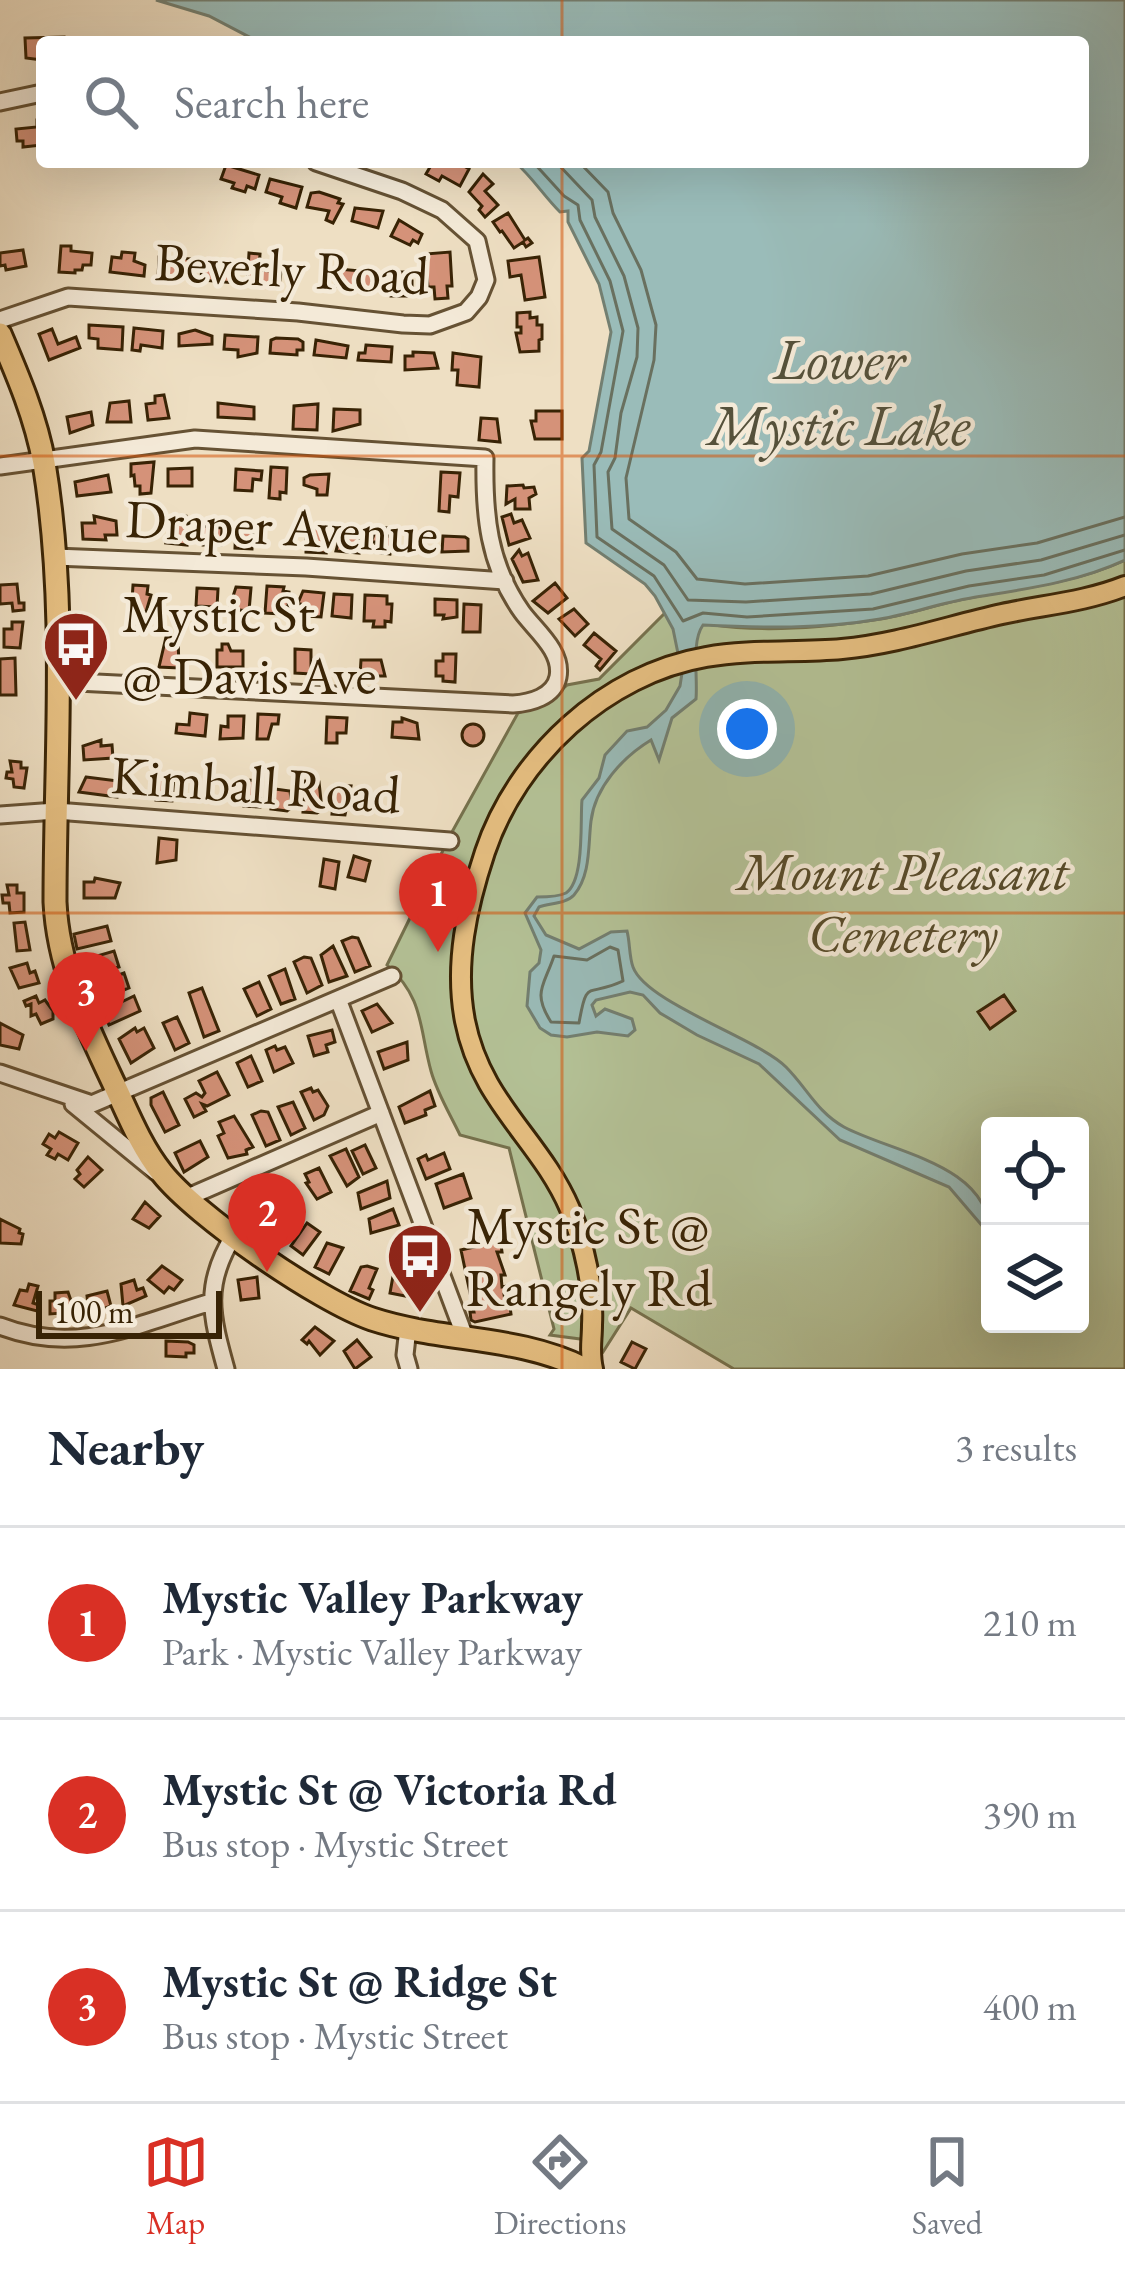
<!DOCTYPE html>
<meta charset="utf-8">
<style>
:root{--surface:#fff;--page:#f2f2f3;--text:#1f2937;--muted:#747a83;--line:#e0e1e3;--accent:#d93025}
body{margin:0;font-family:"EB Garamond",serif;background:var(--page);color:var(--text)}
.controls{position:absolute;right:36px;bottom:36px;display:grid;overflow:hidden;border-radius:12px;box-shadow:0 12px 48px #0002}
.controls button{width:108px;height:108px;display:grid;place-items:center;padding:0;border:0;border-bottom:3px solid var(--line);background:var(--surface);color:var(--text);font:60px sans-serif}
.scale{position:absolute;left:36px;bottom:30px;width:186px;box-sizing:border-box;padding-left:12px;border:6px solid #382305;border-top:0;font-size:33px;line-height:42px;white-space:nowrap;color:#382305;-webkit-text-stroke:9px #f4ead8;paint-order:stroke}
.you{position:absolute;left:747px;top:729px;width:42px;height:42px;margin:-30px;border:9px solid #fff;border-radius:50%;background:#1a73e8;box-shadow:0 0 0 18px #1a73e833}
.badge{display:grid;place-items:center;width:78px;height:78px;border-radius:50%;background:var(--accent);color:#fff;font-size:39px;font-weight:700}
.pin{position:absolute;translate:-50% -99px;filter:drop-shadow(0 3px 6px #0008)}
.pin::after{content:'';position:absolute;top:63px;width:42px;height:36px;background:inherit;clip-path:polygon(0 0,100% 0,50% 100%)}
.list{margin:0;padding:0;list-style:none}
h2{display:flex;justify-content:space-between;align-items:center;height:156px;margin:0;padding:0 48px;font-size:51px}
h2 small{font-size:39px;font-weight:400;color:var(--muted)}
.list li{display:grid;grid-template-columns:78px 1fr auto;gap:36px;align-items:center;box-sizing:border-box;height:192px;padding:0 48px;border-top:3px solid var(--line)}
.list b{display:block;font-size:45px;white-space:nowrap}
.list p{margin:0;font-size:39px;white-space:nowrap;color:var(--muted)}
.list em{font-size:39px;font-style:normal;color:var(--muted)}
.icon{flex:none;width:66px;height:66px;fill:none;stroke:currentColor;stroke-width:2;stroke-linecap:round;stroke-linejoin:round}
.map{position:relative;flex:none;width:1125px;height:1369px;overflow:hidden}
.search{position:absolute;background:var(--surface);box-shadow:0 12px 48px #0002;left:36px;right:36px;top:36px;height:132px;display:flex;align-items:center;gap:30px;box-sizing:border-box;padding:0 42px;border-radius:12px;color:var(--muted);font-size:45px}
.sheet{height:732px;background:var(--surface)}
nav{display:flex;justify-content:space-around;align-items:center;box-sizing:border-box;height:168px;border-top:3px solid var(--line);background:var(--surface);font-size:33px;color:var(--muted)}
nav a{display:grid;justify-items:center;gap:6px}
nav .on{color:var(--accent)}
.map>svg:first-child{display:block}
.green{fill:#b4c297;stroke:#76724e;stroke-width:3;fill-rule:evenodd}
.water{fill:#9abcb9;stroke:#737f71;stroke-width:3}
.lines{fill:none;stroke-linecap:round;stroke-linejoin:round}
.shore{stroke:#69705f;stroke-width:3}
.building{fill:#d59279;stroke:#382305;stroke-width:3}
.minor-casing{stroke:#665234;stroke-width:21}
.major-casing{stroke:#382305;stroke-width:24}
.highway-casing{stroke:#382305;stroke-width:27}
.minor{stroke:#f4ead8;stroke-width:15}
.major{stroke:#e7c082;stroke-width:18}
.highway{stroke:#e7c082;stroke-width:21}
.grid{fill:none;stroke:#d6540b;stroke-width:3;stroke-opacity:0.55}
.labels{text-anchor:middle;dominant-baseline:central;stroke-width:9;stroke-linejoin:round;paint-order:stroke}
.street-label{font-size:54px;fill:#382305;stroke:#f4ead8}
.poi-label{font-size:54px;fill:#382305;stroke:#f4ead8;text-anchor:start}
.park-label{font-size:54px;font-style:italic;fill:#574b2a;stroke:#f4ead8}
.water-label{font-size:57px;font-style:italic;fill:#55513b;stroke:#f4ead8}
</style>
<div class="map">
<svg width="1125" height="1369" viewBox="0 0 1125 1369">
<rect width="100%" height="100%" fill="#eedfc3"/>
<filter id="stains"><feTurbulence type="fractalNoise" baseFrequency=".00167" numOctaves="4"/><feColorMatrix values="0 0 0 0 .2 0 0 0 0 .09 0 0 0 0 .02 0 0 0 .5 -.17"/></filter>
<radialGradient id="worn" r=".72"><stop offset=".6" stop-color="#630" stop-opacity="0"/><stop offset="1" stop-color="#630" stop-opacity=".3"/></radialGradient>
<path class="green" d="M1125,560V1369H734L631,1308L603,1352L580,1339L550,1335L554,1329L509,1148L460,1135C450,1114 437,1093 431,1071C419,1027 424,998 387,965L452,832L518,713L548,701L567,685L599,679L664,614C730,635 806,630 874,620C904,616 934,605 964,599C1020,588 1073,584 1125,560ZM990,1126H1080V1324H990Z"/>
<path class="water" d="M156,0H1125V560C1075,583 1025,589 971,598C940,603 911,614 880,619C822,629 761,628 703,625C691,642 698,676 696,699L672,718L659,760L651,740C623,757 595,787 591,821C588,845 591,875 574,895C566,904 550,903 539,907L534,916L546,935L579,949L611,932L627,931C630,942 629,956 633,967C646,1003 759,1039 786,1067C807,1088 817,1112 844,1127C893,1153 990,1164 990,1235L949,1187L840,1140L759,1064L697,1035L660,1013L643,995L630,992L596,1000L592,1005L596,1016L605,1009L632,1019L635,1030L628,1036L597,1032L567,1037L551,1035L540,1028L527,1006L530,972L539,963L541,950L525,913L537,897C545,897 558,897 566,893C585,880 580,819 582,800L599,778L605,755L627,731L647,727L666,710L680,686L682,673L673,629L655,596L645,584L586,543L582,458L589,451L611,332L599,284L568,222V211L560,212C544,196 533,178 515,162H1083V42H259L209,16Z"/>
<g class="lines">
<path class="shore" d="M533,162L564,196L578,205L580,220L610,281L623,331L601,452L594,465L597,537L654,576L683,621L703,613L747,617L873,609L969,586L1044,575L1125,550
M556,162L592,200L595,217L624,276L638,328L637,357L621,413L615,458L608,472L612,529L664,565L688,600L746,602L871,594L966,571L1041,560L1125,535
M579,162L608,192L613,213L641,270L656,325L654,360L626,478L629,519L676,552L697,579L745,584L868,576L962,554L1037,543L1125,517
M610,947L618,950L623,981C587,998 587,977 579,1023L551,1022C532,992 544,986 554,956L587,960Z"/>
</g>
<path class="building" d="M64,37V42H42V60L26,58L25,38Z
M37,120H42V145L23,147V141H17L16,129L37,127Z
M433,162H457L469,169L460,186L442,176L439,181L426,174Z
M226,165L259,175L255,189L247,186L245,192L232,188L234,183L221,179Z
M483,174L493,184L485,191L498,205L485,217L479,210L482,206L469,192Z
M270,179L302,187L296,208L280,203L282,197L266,192Z
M319,192L340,199L338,203L343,204L333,223L326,220L329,211L307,207L311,193Z
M355,208L383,211L378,228L352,221Z
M508,213L525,240L528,238L532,243L526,247L523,242L514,248L502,231L500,232L493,222Z
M399,220L422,234L418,243L413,240L410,245L391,236Z
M61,246H71V251L92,253L91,265H83L82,270H75V273L59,272Z
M23,250L26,266L6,270L5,265L0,266V253Z
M122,252L135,253L134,261L145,265L144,276L110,272L112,257L121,258Z
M450,252L452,286H447L448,298L435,299L434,287H428L425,254Z
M249,253L260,254L259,270L281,272L279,287L247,285Z
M159,257L190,259L189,273L158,278Z
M539,257L545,297L525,300L521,275L510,277L508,261Z
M202,261L237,264L235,283L201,280Z
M338,269L373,272L371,293L336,286Z
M399,272H407V281H412V296H391V292H383V278L399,281Z
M530,312V318L537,317V325H542V339L539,340V351L520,352L516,333H521V327H517V313Z
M89,325L123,327L122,350L98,348V339L89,338Z
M134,328L163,331L162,348L141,345L140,351L132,350Z
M52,329L58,344L76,337L80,348L49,360L39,334Z
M195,330L212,336V344L179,346V334Z
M225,335L258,337L257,353L238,357V350L224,349Z
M276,338L298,339L303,342V350H297V355L270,353L271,340Z
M316,340L348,346L346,358L314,355Z
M366,345L392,347L391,362L358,360L359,353H365Z
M413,352L434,353L438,368L405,370V356H413Z
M453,353L481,357L479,387L457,385L458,370H452Z
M164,395L169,418L148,420L146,404L155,403V396Z
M129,401L131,422H107L110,403Z
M218,403L254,407V419L218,417Z
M318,404L317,430L293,429L294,406Z
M334,409L360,410V424L333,431Z
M536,411H562V439H535L531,421H536Z
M91,412L93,425L70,433L67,417Z
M481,418L497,419L500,442L479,440Z
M154,462L151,493L140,494V486H135L134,475L131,476V464Z
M271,467L287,468L286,493L280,492V499L269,498Z
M192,468V486H168V469Z
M236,469L262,471L261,480L253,479L252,491L235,490Z
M441,472L460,473L458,497L450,496L449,512L439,511Z
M329,474L327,495H317V489L304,485V478L310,475Z
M108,475L111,492L77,496L75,482Z
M523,485L524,488L534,487L536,494L529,498L530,509H515V499L506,504L507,486Z
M511,514L514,523L522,520L530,538L509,545L502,517Z
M175,515L186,516L187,545L166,543Z
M94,516L116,521L117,535H105L106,540L83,539L82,523H95Z
M236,525L253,526L252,549L235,548Z
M201,526L222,528L221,545H203Z
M348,527L358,528L359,553L336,551L342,529Z
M377,527L389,528L388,536L393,537L390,554L375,552L376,542H371Z
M306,528H320L323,532L326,553L306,552Z
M443,536L465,537L468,539V551L442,552Z
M519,550L522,556L528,553L538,580L523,582L512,559Z
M555,583L567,598L548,613L533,601Z
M17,584L19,603H24V610L13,611L12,603L0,604V585Z
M133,585L148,586L147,594L151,595L146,612L136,611L137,602L132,601Z
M267,586L284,587L283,591L289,592L288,607H282L281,614L265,613Z
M236,587L251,588L249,611L229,609Z
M197,588L218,589L217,607L196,606Z
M303,591L324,593L321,617L307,616L308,607L298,603Z
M334,594L352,595L351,618L332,616Z
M365,595L387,596V604H392L391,622L385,621V627H373L374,621H364Z
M435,599L457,600V617L443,619L444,615H435Z
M464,604L481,605L480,632H463Z
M574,609L588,624L575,636L559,619Z
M12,622H23L20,648L4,647V629H12Z
M594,633L616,651L600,670L596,666L601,659L584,645Z
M166,637L178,638L179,668L159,667Z
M76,641L104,643L103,657L100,661L79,660Z
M222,644H228L231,651H243V667H217V650H222Z
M295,649L311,650V674L295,673Z
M443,654H456L455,682L443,681V676H436V661H443Z
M15,658L16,695H0V659Z
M361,660H381L385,676H360Z
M190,713L207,715L205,736L176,733L177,724L189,725Z
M258,714L279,715L278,724H272L268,739H257Z
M228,716H244L243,738L220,739L221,726L228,727Z
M327,717L347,718L346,733H337V743H326Z
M402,718L417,723L419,739L392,737L393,722H402Z
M462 735a11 11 0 1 1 22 0a11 11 0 1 1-22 0Z
M101,740V746L112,745L113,758L84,760L83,746Z
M10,761L21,762V768H27L24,788L14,787L13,779L6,778L7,772H12Z
M158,775L174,776L172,801L156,800Z
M86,777L118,781L117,797L79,792Z
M246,780L262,781L260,807L244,806Z
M305,781L319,782L322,810L317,813L303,812Z
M335,785L351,786L345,815L332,814Z
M275,789L290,791L292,807L287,811L271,809Z
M159,838L177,840L176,860L157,863Z
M354,856L370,861L365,881L348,877Z
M324,859L339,862L335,889L320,886Z
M95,878L120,883L115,898H84V882H94Z
M7,885H17V893H24V912L10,913L9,903H3L2,895H9Z
M25,922L30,950L17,951L14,923Z
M107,926L111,941L77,949L74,934Z
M352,937L358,938L370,966L355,972L342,941Z
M333,946L347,976L329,982L321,955Z
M114,951L119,967L85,977L80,961Z
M304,957L311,958L322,985L307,993L294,962Z
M27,963L30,973L35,971L39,983L19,988L10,968Z
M285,969L295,999L281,1004L269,976Z
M124,973L129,988L97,1001L91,985Z
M259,982L271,1009L257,1016L244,989Z
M202,988L219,1031L204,1037L189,993Z
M1004,995L1015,1011L990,1029L978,1012Z
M36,996L39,1003L45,1000L53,1011V1019L41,1024L36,1014L31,1016V1004L26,1006L24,1001Z
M134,996L140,1011L109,1025L103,1011Z
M377,1004L392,1023L372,1032L362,1011Z
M177,1017L189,1043L175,1050L163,1023Z
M0,1023L23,1035L19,1049L0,1045Z
M135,1028L137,1032L144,1028L154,1048L131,1063L119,1039Z
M332,1030L335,1042L326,1045L328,1052L314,1056L308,1036Z
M407,1042L408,1060L384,1069L378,1052Z
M275,1046L277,1050L285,1047L293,1063L274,1072L266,1050Z
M251,1056L262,1081L248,1087L237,1063Z
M217,1072L229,1095L207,1106L202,1104L206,1111L194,1117L185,1099L196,1093L202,1097L205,1093L199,1081Z
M311,1088L313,1092L318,1090L328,1106L324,1115L314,1120L301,1092Z
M430,1091L435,1106L425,1110L426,1115L405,1123L399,1107Z
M163,1092L179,1125L165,1132L151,1105V1098Z
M293,1102L305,1128L291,1135L278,1107Z
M261,1111L268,1112L280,1140L266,1146L252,1115Z
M234,1116L253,1147L246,1150L247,1154L228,1158L218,1136L224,1133L219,1122Z
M59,1132L78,1143L68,1160L58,1154L55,1159L47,1155L51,1149L43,1144L49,1134L55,1138Z
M200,1141L208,1157L184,1172L175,1153Z
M365,1145L376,1168L363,1174L352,1151Z
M346,1149L359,1177L347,1186L330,1156Z
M444,1153L450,1169L426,1179L418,1159L426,1155L428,1160Z
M88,1157L102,1170L84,1187L75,1179L80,1174L77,1170Z
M319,1168L331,1192L317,1199L306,1183L309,1182L305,1174Z
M463,1174L471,1198L444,1208L436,1184Z
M387,1181L390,1198L361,1209L358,1193Z
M266,1184L276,1197L253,1214L243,1201Z
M145,1202L160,1216L149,1228L133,1219Z
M284,1205L295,1216L276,1237L264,1227Z
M393,1209L399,1225L371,1233L369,1219Z
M0,1219L20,1229L19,1233L23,1234L21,1244L0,1243Z
M307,1223L320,1232L303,1255L291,1246Z
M496,1242L501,1245L502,1252H497L505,1275H501L502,1287L507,1286L508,1293L504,1294L506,1308L510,1307L511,1314L475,1322L471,1320L470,1312H474L461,1250Z
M327,1243L343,1248L329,1274L315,1267Z
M162,1266L182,1280L174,1290L169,1287L164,1293L148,1280Z
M367,1266L377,1269L369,1288L373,1290L369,1299L350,1291L361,1267Z
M393,1276L413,1280L410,1297L390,1293Z
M257,1277L259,1298L241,1300L238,1280Z
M134,1280L137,1290L143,1288L146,1296L123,1306L121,1284Z
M29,1284L38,1286L33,1303L39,1305L37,1311L14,1305L20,1290L27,1291Z
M107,1291L111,1306L89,1314L87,1296Z
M68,1292L75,1312L50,1314V1301H55V1293Z
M315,1327L334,1341L320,1355L309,1341L307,1344L302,1340Z
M357,1340L371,1357L355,1369L344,1351Z
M166,1341L188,1342L194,1345V1353H186V1357L166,1356Z
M632,1342L646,1349L635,1369L621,1362Z"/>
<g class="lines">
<defs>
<path id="minor" d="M0,102L42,93
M0,320L68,297L298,312L403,324L430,325L466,312L479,297L486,280L477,241L442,210L402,191L316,162
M0,466L195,439L485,458C484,514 488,564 522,612C535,630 563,651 558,677C554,697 530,703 513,704L57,681
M55,557L306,567L505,581
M0,815L56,811L450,841
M338,999L465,1337
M0,1073L92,1104L392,976
M73,1104L156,1172
M186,1198L381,1113
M0,1326C77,1356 137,1324 211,1302
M408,1328L405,1355L409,1369
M226,1369C211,1315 203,1285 234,1235"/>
<path id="major" d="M593,1369C589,1352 592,1341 592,1325C594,1287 584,1244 570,1209C540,1139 481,1103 465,1021C454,964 467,906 485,852C517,756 606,674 706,657C751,649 797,653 842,649C897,644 948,626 1002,614C1043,605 1085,602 1125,586"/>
<path id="highway" d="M0,334C18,376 36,418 44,463C68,607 55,756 55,902C58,968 86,1024 114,1084C128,1114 141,1147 162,1173C196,1216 319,1301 372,1319C442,1342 518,1335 585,1369"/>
</defs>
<use href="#minor" class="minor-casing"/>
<use href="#major" class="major-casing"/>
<use href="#highway" class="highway-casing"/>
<use href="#minor" class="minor"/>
<use href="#major" class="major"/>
<use href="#highway" class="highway"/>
</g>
<path class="grid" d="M562,0V42M562,162V1369M0,456H1125M0,913H1125"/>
<defs>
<symbol id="bus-pin" viewBox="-11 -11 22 30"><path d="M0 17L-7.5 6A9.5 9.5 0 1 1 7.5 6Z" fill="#8f2418" stroke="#f4ead8"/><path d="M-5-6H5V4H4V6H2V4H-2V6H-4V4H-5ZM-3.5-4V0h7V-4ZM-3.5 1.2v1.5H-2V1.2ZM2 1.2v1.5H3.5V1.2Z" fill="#fff"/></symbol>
</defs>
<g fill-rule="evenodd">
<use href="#bus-pin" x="38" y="606" width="76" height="104"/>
<use href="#bus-pin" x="382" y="1218" width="76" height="104"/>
</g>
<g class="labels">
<g class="street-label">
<text transform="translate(292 268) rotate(3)">Beverly Road</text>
<text transform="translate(282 526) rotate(3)">Draper Avenue</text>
<text transform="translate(256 784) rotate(4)">Kimball Road</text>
</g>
<g class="poi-label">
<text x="122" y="613">Mystic St<tspan x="122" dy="62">@ Davis Ave</tspan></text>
<text x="466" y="1225">Mystic St @<tspan x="466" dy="62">Rangely Rd</tspan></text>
</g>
<g class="park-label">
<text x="903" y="871">Mount Pleasant<tspan x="903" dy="62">Cemetery</tspan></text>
</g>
<g class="water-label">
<text x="839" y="359">Lower<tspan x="839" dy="66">Mystic Lake</tspan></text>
</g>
</g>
<rect width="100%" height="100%" filter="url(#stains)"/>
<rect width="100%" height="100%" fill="url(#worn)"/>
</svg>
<div class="controls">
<button><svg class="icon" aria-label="locate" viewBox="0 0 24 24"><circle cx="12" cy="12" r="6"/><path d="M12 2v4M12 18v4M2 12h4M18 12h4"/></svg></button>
<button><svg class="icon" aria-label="layers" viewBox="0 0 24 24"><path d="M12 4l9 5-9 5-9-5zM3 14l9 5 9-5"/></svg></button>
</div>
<div class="scale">100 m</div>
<div class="you"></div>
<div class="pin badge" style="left:438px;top:952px">1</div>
<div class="pin badge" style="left:267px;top:1272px">2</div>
<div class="pin badge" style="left:86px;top:1051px">3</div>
<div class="search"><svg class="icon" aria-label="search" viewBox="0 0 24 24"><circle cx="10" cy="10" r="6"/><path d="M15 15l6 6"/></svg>Search here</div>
</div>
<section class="sheet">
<h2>Nearby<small>3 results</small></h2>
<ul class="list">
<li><span class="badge">1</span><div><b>Mystic Valley Parkway</b><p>Park · Mystic Valley Parkway</p></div><em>210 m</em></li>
<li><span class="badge">2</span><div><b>Mystic St @ Victoria Rd</b><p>Bus stop · Mystic Street</p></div><em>390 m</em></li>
<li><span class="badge">3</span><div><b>Mystic St @ Ridge St</b><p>Bus stop · Mystic Street</p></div><em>400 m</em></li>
</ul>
</section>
<nav>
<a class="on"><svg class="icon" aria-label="map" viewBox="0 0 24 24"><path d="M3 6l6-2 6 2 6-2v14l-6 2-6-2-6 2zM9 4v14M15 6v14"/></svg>Map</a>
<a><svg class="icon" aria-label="directions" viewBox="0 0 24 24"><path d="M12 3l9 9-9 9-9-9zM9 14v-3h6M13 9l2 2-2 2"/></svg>Directions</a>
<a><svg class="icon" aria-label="saved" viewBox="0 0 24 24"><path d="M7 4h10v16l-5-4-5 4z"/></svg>Saved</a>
</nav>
